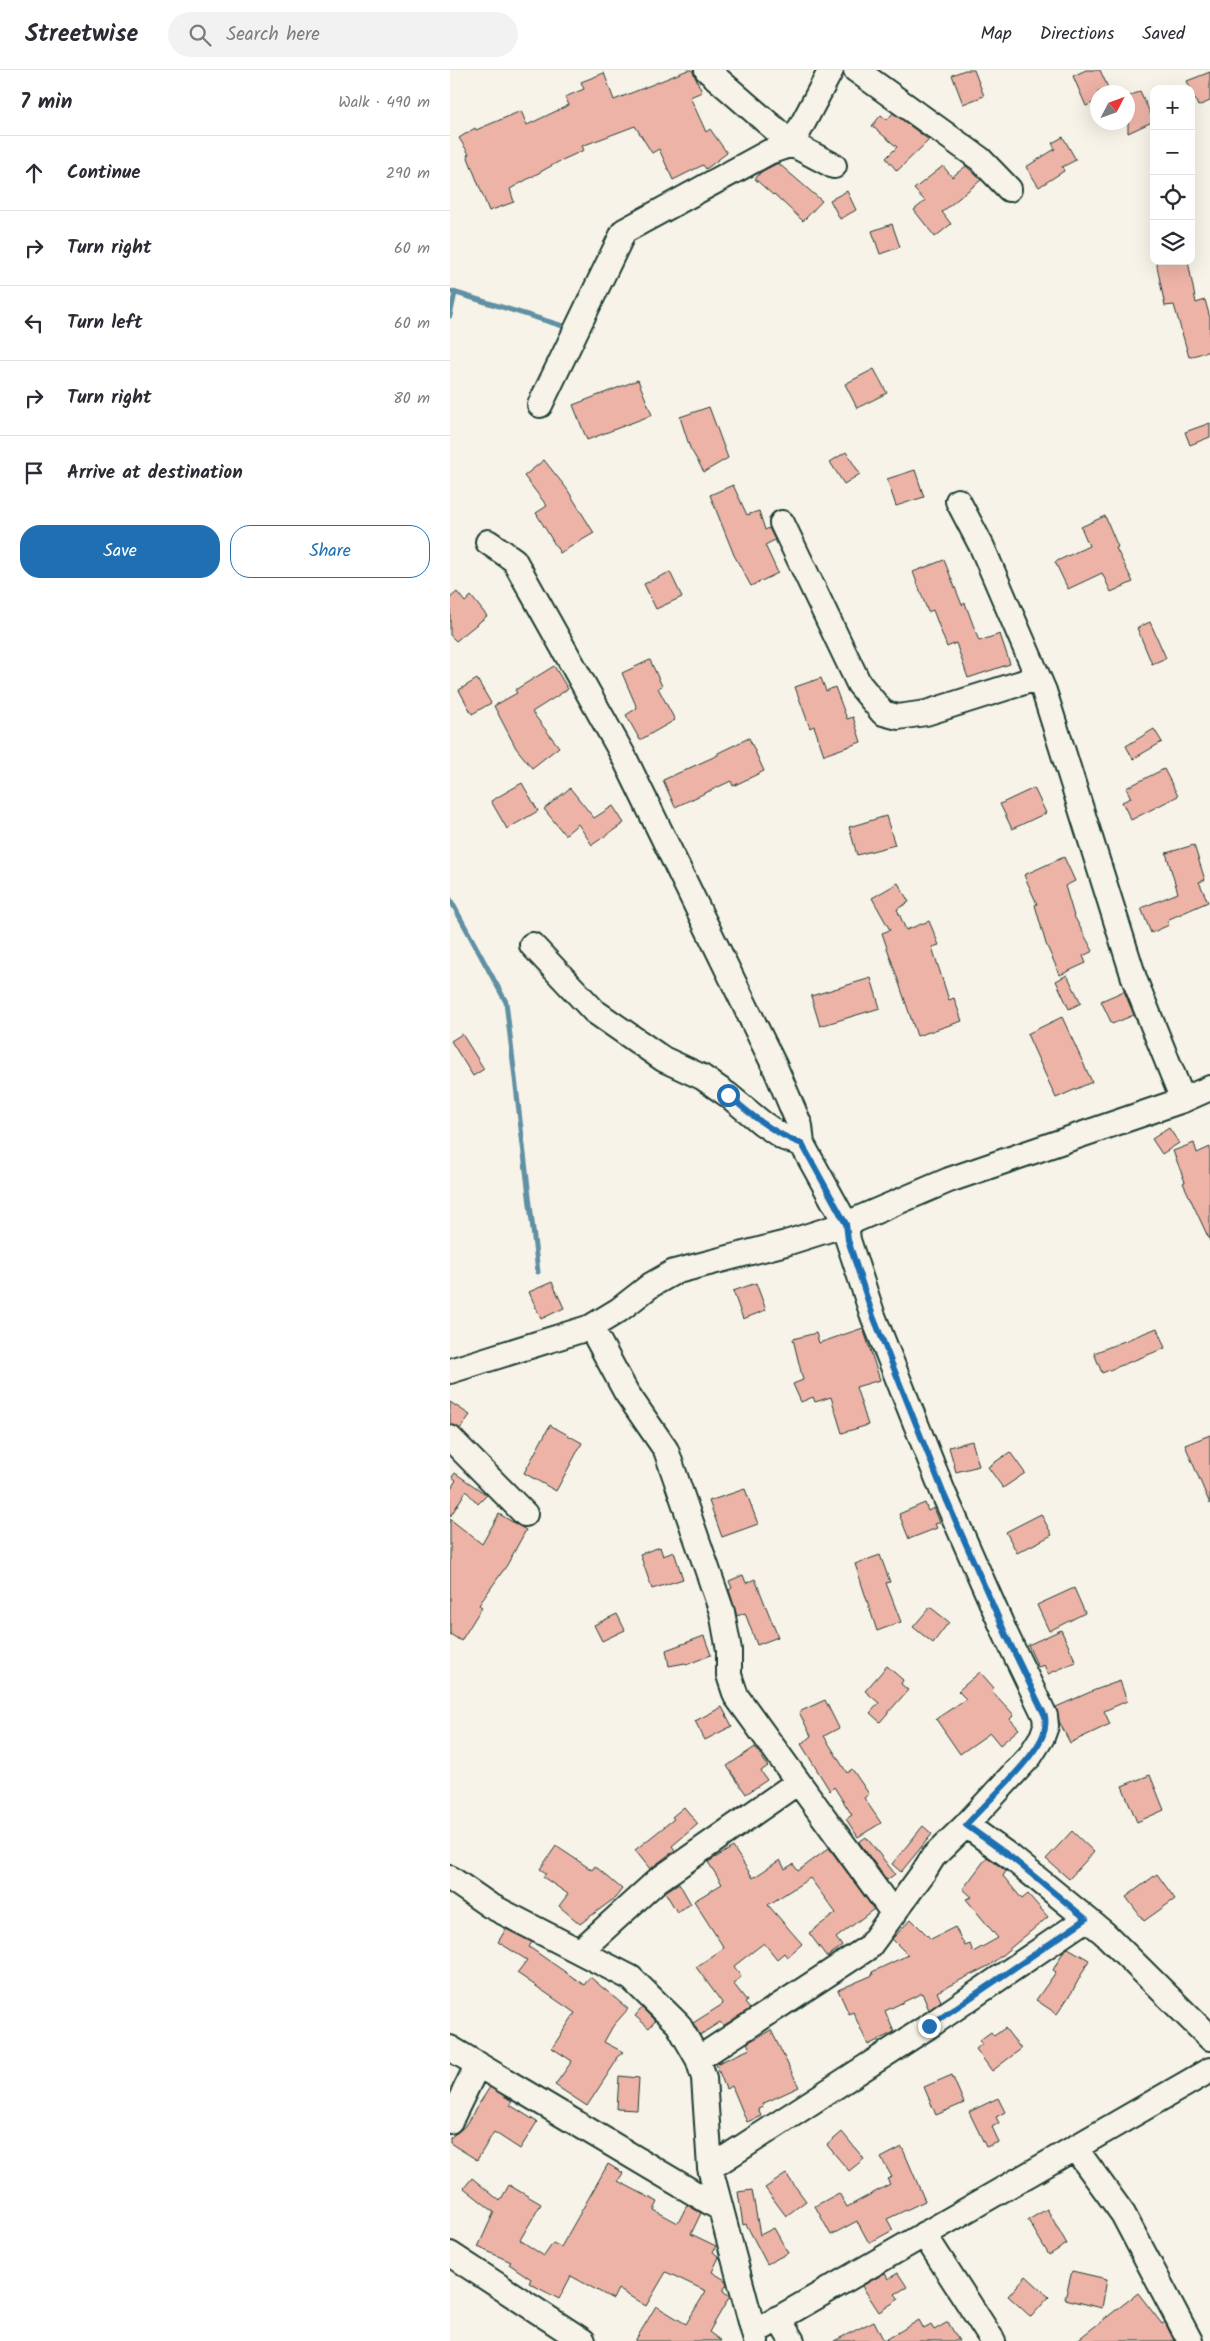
<!DOCTYPE html>
<meta charset="utf-8">
<style>
:root{--surface:#fff;--page:#f2f2f3;--text:#2b2b33;--muted:#7c7c81;--line:#e1e1e2;--accent:#1f6fb2}
body{margin:0;font-family:Kalam,sans-serif;background:var(--page);color:var(--text)}
.controls{position:absolute;right:15px;top:15px;display:grid;overflow:hidden;border-radius:10px;box-shadow:0 5px 20px #0002}
.controls button{width:45px;height:45px;display:grid;place-items:center;padding:0;border:0;border-bottom:1px solid var(--line);background:var(--surface);color:var(--text);font:25px sans-serif}
.compass{position:absolute;left:640px;top:15px;width:45px;height:45px;border-radius:50%;background:var(--surface);box-shadow:0 5px 20px #0002;rotate:49deg}
.stop{position:absolute;width:15px;height:15px;margin:-11px;border:4px solid #1f6fb2;border-radius:50%;background:#fff}
.stop.end{background:#1f6fb2;border-color:#fff;box-shadow:0 1px 5px #0008}
.list{margin:0;padding:0;list-style:none}
h2{display:flex;justify-content:space-between;align-items:center;height:65px;margin:0;padding:0 20px;font-size:21px}
h2 small{font-size:16px;font-weight:400;color:var(--muted)}
.list li{display:grid;grid-template-columns:32px 1fr auto;gap:15px;align-items:center;box-sizing:border-box;height:75px;padding:0 20px;border-top:1px solid var(--line)}
.list b{display:block;font-size:19px;white-space:nowrap}
.list em{font-size:16px;font-style:normal;color:var(--muted)}
.actions{display:flex;gap:10px;padding:15px 20px}
.actions a{flex:1;padding:11px 0;border:1px solid var(--accent);border-radius:20px;text-align:center;font-size:18px;color:var(--accent)}
.actions .main{background:var(--accent);color:#fff}
.icon{flex:none;width:28px;height:28px;fill:none;stroke:currentColor;stroke-width:2;stroke-linecap:round;stroke-linejoin:round}
.map{position:relative;flex:none;width:760px;height:2271px;overflow:hidden}
header{display:flex;align-items:center;gap:30px;box-sizing:border-box;height:70px;padding:0 25px;background:var(--surface);border-bottom:1px solid var(--line)}
header strong{font-size:24px}
nav{display:flex;gap:28px;margin-inline-start:auto;font-size:18px}
.search{width:350px;height:45px;background:var(--page);display:flex;align-items:center;gap:12px;box-sizing:border-box;padding:0 18px;border-radius:28px;color:var(--muted);font-size:19px}
main{display:flex}
aside{flex:1;background:var(--surface)}
.map>svg:first-child{display:block}
.lines{fill:none;stroke-linecap:round;stroke-linejoin:round}
.stream{stroke:#6190a3;stroke-width:5}
.building{fill:#edb3a6;stroke:#1f3d34}
.minor-casing{stroke:#1f3d34;stroke-width:28}
.minor{stroke:#f7f3e8;stroke-width:24}
.route{stroke:#1f6fb2;stroke-width:6}
</style>
<header>
<strong>Streetwise</strong>
<div class="search"><svg class="icon" aria-label="search" viewBox="0 0 24 24"><circle cx="10" cy="10" r="6"/><path d="M15 15l6 6"/></svg>Search here</div>
<nav><a>Map</a><a>Directions</a><a>Saved</a></nav>
</header>
<main>
<aside>
<h2>7 min<small>Walk · 490 m</small></h2>
<ul class="list">
<li><svg class="icon" aria-label="ahead" viewBox="0 0 24 24"><path d="M12 20V5M6 11l6-6 6 6"/></svg><div><b>Continue</b></div><em>290 m</em></li>
<li><svg class="icon" aria-label="right" viewBox="0 0 24 24"><path d="M7 20v-9h11M14 6l5 5-5 5"/></svg><div><b>Turn right</b></div><em>60 m</em></li>
<li><svg class="icon" aria-label="left" viewBox="0 0 24 24"><path d="M17 20v-9H6M10 6l-5 5 5 5"/></svg><div><b>Turn left</b></div><em>60 m</em></li>
<li><svg class="icon" aria-label="right" viewBox="0 0 24 24"><path d="M7 20v-9h11M14 6l5 5-5 5"/></svg><div><b>Turn right</b></div><em>80 m</em></li>
<li><svg class="icon" aria-label="arrive" viewBox="0 0 24 24"><path d="M6 21V4h12l-3 4 3 4H6"/></svg><div><b>Arrive at destination</b></div></li>
</ul>
<div class="actions"><a class="main">Save</a><a>Share</a></div>
</aside>
<div class="map">
<svg width="760" height="2271" viewBox="0 0 760 2271">
<rect width="100%" height="100%" fill="#f7f3e8"/>
<filter id="ink" filterUnits="userSpaceOnUse"><feTurbulence type="fractalNoise" baseFrequency=".02" numOctaves="2"/><feDisplacementMap in="SourceGraphic" scale="10" xChannelSelector="R" yChannelSelector="G"/><feConvolveMatrix kernelMatrix="1 2 1 2 8 2 1 2 1" color-interpolation-filters="sRGB"/></filter>
<g filter="url(#ink)">
<g class="lines">
<path class="stream" d="M0,221L113,256
M0,246L5,223
M0,829L56,932L88,1202"/>
</g>
<path class="building" d="M238,0H242L252,22L240,27L256,62L260,59L277,83L256,99L253,95L223,110L209,79L202,83L185,56L132,76L134,80L110,91L60,119L64,132L39,141L17,85L19,84L9,68L25,58L26,60L71,41L77,55L119,35L115,27L134,19L131,12L154,3L164,30Z
M515,0H524L534,26L513,34L502,5Z
M636,0H650L660,22H648V31L636,36L623,6Z
M760,2V31L748,36L737,11Z
M690,21L704,51L678,63V27Z
M443,43L479,70L447,101L436,88L447,77L422,56L431,45L437,50Z
M613,67L626,90L612,97L614,101L589,117L576,97L605,79L602,73Z
M328,93L372,131L353,151L324,124L323,125L305,109L311,102Z
M493,96L502,107L516,96L531,110L492,142L501,154L485,167L464,140L475,131L464,119Z
M397,121L406,140L390,149L380,130Z
M442,154L450,177L430,184L422,161Z
M706,191H738L746,233L755,230L760,248V281L739,287L724,235L715,236Z
M424,299L437,323L407,338L395,314Z
M188,310L202,345L137,370L123,335Z
M259,337L278,388L254,402L240,378L230,347Z
M760,353V367L740,375L735,362Z
M396,382L410,404L394,414L380,392Z
M94,390L117,419L144,463L110,483L86,443L97,436L74,406Z
M465,400L474,427L446,436L437,409Z
M283,415L297,445L309,441L315,460L319,458L325,470L315,475L328,503L301,516L284,485L260,425Z
M655,446L668,477L666,478L683,512L661,522L652,503L618,519L605,492L639,476L631,457Z
M494,490L512,535L515,533L529,571L550,564L560,594L518,608L506,573L497,577L483,540L478,542L463,502Z
M220,502L232,527L206,539L194,514Z
M7,522L15,532L21,526L37,546L6,571L0,565V528Z
M700,552L716,588L702,594L687,558Z
M200,590L212,616L208,618L225,650L190,670L176,645L187,638L172,603Z
M104,596L118,619L82,642L109,677L82,698L66,678L44,636L67,623L65,620Z
M371,608L376,621L385,617L397,649L403,647L411,672L374,685L364,656L360,658L345,617Z
M27,609L41,633L22,644L9,620Z
M704,659L712,672L683,689L676,676Z
M299,668L314,701L283,716L281,711L225,737L213,710L268,685V683Z
M714,699L728,726L681,750L672,732L681,728L676,718Z
M72,713L88,741L57,759L41,731Z
M120,718L144,748L163,736L174,753L142,775L128,754L115,765L94,739Z
M584,718L596,743L562,759L550,734Z
M436,746L445,775L407,785L399,757Z
M744,775L755,810L749,812L758,832L717,850L719,855L701,863L691,838L728,823L716,783Z
M614,787L625,811L615,816L624,846L643,881L633,886L636,893L610,905L596,874L585,835L587,834L574,805Z
M448,813L459,832L447,839L456,860L479,851L489,875L482,877L499,930L504,928L512,951L467,966L432,863L440,860L422,828Z
M617,905L631,933L619,939L606,911Z
M421,908L430,938L370,956L361,926Z
M674,921L684,945L662,954L651,931Z
M612,947L642,1012L606,1028L577,964Z
M12,964L34,999L23,1006L1,971Z
M719,1058L729,1073L712,1084L702,1069Z
M744,1073L747,1083L760,1077V1171L733,1113L735,1112L723,1081Z
M102,1212L114,1238L91,1249L79,1222Z
M306,1213L316,1240L293,1249L283,1221Z
M413,1258L430,1310L406,1317L418,1355L392,1363L381,1327L365,1332L363,1327L351,1332L343,1314L353,1310L343,1269L366,1263L369,1273Z
M707,1258L715,1278L652,1303L644,1283Z
M0,1332L20,1345L10,1359L0,1355Z
M100,1355L132,1373L106,1421L74,1403Z
M760,1365V1434L735,1375Z
M522,1371L529,1396L506,1402L499,1377Z
M560,1382L575,1403L553,1418L538,1397Z
M5,1403L37,1425L28,1434L16,1421L0,1447V1420L6,1410L2,1407Z
M295,1419L308,1454L272,1467L259,1431Z
M475,1433L478,1441L484,1438L490,1452L485,1454L487,1458L459,1469L449,1444Z
M49,1444L76,1460L57,1495L29,1535L32,1537L11,1571L0,1564V1449L32,1474Z
M591,1444L602,1465L567,1483L556,1462Z
M210,1477L213,1486L224,1482L233,1509L202,1519L190,1484Z
M430,1485L440,1512L436,1513L451,1552L427,1561L405,1494Z
M293,1505L296,1513L305,1509L328,1567L307,1575L295,1543L287,1546L279,1520L282,1518L279,1511Z
M624,1518L635,1543L599,1561L587,1535Z
M480,1537L499,1552L483,1573L463,1557Z
M167,1544L175,1560L152,1571L144,1555Z
M611,1560L626,1592L598,1604L594,1595L588,1597L578,1575Z
M254,1566L261,1585L236,1595L235,1593L219,1596L216,1580Z
M437,1596L453,1610L451,1614L458,1620L430,1652L420,1643L429,1633L415,1621Z
M530,1602L544,1618L541,1620L564,1645L560,1649L569,1659L550,1675L540,1663L510,1684L486,1649L516,1629L508,1621Z
M670,1611L677,1631L654,1641L660,1654L620,1673L609,1651L606,1637L645,1620Z
M375,1630L389,1658L374,1666L397,1703L402,1699L419,1724L414,1728L431,1753L408,1767L396,1749L402,1745L384,1717L380,1721L351,1674L361,1666L349,1642Z
M272,1637L282,1656L255,1670L245,1651Z
M305,1677L318,1696L311,1701L317,1710L296,1724L277,1696Z
M700,1705L714,1740L687,1752L672,1716Z
M234,1737L248,1754L222,1776L225,1780L200,1799L185,1780L224,1749L222,1747Z
M473,1756L482,1764L451,1802L442,1794Z
M622,1761L644,1782L619,1809L596,1789Z
M416,1767L445,1804L437,1810L409,1772Z
M106,1776L142,1800L145,1796L172,1819L165,1828L130,1854L109,1836L118,1824L93,1807L96,1803L90,1799Z
M283,1777L303,1808L330,1790L335,1799L343,1794L348,1801L379,1778L424,1839L386,1868L392,1876L377,1887L359,1863L386,1843L360,1808L318,1835L352,1874L337,1887L334,1883L327,1889L314,1873L284,1896L291,1907L283,1913L297,1931L295,1933L300,1939L273,1956L270,1952L250,1965L243,1953L273,1934L246,1897L274,1878L244,1831L272,1814L258,1792Z
M537,1787L556,1801L553,1806L572,1829L578,1824L598,1847L540,1895L487,1922L491,1931L479,1940L472,1923L435,1941L444,1962L418,1975L403,1942L399,1944L388,1920L423,1905L422,1902L458,1885L442,1869L461,1849L481,1869L505,1857L515,1876L520,1874L523,1882L548,1868L516,1829L522,1827L513,1819Z
M707,1804L725,1829L694,1851L676,1827Z
M229,1813L241,1834L227,1842L215,1822Z
M56,1859L82,1872L79,1877L134,1915L140,1907L178,1939L163,1956L154,1972L173,1982L166,1988L167,1990L137,2036L105,2015L122,1991L102,1978L125,1943L67,1903L77,1890L48,1872Z
M618,1878L639,1890L622,1922L607,1944L586,1930L606,1902L603,1900L613,1882Z
M192,1938L205,1951L199,1958L185,1946Z
M555,1958L571,1979L542,2001L526,1979L532,1974L530,1970L541,1962L544,1966Z
M321,1960L349,2017L312,2034L313,2037L308,2039L311,2046L297,2052L282,2016L276,2019L266,1994L300,1979L297,1973Z
M502,2005L514,2033L486,2045L474,2017Z
M169,2006L189,2008L187,2040L167,2039Z
M40,2017L62,2031L60,2035L87,2052L70,2079L44,2062L27,2090L0,2073V2068L14,2057Z
M548,2028L555,2042L546,2047L549,2053L542,2057L549,2072L536,2077L519,2042Z
M392,2062L414,2089L399,2101L377,2075Z
M452,2077L475,2131L437,2149L443,2160L419,2173L407,2151L381,2165L365,2136L389,2123L397,2137L440,2114L437,2109L442,2107L431,2088Z
M158,2094L173,2103L168,2111L208,2132L204,2140L228,2153L237,2135L251,2143L241,2164L266,2176L263,2182L269,2187L262,2202L275,2210L277,2214L273,2221L280,2226L259,2262L271,2271H185L206,2236L236,2254L256,2221L216,2202L196,2236L168,2219L163,2229L121,2206L109,2229L79,2213L81,2209L59,2194L61,2192L28,2177L44,2142L14,2118L22,2108L50,2131L59,2115L91,2134L70,2170L94,2186L103,2173L111,2177Z
M336,2104L356,2131L336,2146L315,2118Z
M302,2120L310,2165L324,2158L338,2183L317,2194L296,2154L293,2155L288,2122Z
M597,2139L617,2174L599,2185L578,2150Z
M622,2201L657,2209L652,2238L615,2229Z
M435,2203L438,2209L448,2203L457,2217L445,2224L449,2229L429,2242L412,2216Z
M576,2206L599,2227L581,2247L558,2226Z
M688,2223L712,2254L715,2252L724,2271H626Z
M469,2250L474,2259L481,2255L484,2260L498,2252L509,2271H384L424,2251L434,2271Z"/>
<g class="lines">
<defs>
<path id="minor" d="M257,0L342,74L381,0
M406,0L530,89L559,119
M90,335L174,161L319,82L342,74L384,96
M508,431L532,477L594,621L685,911L733,1030
M332,453L409,614L433,643L448,647L476,643L587,608
M38,472L64,490L173,685L325,997L350,1056L352,1074L396,1154L398,1170L423,1246L493,1422L556,1565L595,1646L596,1656L592,1667L580,1686L516,1755L483,1787L473,1803L419,1877L248,1989
M82,875L144,941L213,989L252,1007L278,1025L312,1053L334,1068L352,1074
M141,1257L176,1322L216,1380L272,1542L279,1580V1605L286,1626L444,1844
M0,1301L141,1257L169,1240L201,1215L224,1202L336,1173L396,1154L499,1110L733,1030L760,1018
M0,1368L75,1444
M516,1755L562,1788L654,1863L760,1968
M0,1808L39,1835L181,1908L228,1954L248,1989L254,2008L260,2098L306,2271
M130,1881L208,1810L348,1712
M0,1978L271,2139
M0,2051L28,1994
M625,2078L673,2144L740,2271
M260,2098L479,1956L636,1849
M474,2164L543,2271
M0,2184L133,2271
M328,2248L342,2271
M305,2262L760,2000"/>
</defs>
<use href="#minor" class="minor-casing"/>
<use href="#minor" class="minor"/>
</g>
</g>
<g class="lines" filter="url(#ink)">
<path class="route" d="M278,1025C301,1045 323,1063 352,1074L396,1154L398,1170L423,1246L493,1422L556,1565L595,1646C596,1653 596,1658 593,1665C584,1689 535,1734 516,1755L562,1788L636,1849L479,1956"/>
</g>
</svg>
<div class="controls">
<button>+</button>
<button>−</button>
<button><svg class="icon" aria-label="locate" viewBox="0 0 24 24"><circle cx="12" cy="12" r="6"/><path d="M12 2v4M12 18v4M2 12h4M18 12h4"/></svg></button>
<button><svg class="icon" aria-label="layers" viewBox="0 0 24 24"><path d="M12 4l9 5-9 5-9-5zM3 14l9 5 9-5"/></svg></button>
</div>
<svg class="compass" viewBox="-18 -18 36 36"><path d="M0-13l5 13h-10z" fill="#e53935"/><path d="M0 13l5-13h-10z" fill="#7c7c81"/></svg>
<div class="stop" style="left:278px;top:1025px"></div>
<div class="stop end" style="left:479px;top:1956px"></div>
</div>
</main>
